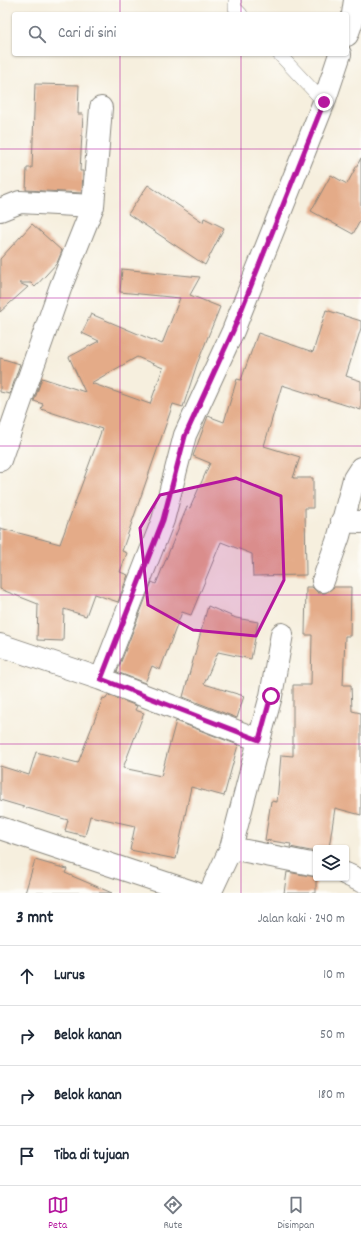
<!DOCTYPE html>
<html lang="id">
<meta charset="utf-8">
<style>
:root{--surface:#fff;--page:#f2f2f3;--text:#1f2937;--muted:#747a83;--line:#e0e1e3;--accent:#b5179e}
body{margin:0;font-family:Dekko,sans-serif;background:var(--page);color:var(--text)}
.controls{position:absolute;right:12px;bottom:12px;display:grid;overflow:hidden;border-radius:4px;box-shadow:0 1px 3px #0004}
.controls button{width:36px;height:36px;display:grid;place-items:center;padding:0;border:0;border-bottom:1px solid var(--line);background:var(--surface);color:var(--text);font:20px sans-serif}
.stop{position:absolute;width:12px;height:12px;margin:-9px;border:3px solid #b5179e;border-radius:50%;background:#fff}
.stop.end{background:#b5179e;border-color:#fff;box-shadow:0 1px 4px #0008}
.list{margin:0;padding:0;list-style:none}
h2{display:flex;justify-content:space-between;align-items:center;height:52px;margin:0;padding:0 16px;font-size:17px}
h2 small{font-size:13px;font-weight:400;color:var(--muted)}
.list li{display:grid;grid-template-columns:26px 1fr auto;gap:12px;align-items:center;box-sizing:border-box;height:60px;padding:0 16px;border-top:1px solid var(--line)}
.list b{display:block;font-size:15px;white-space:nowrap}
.list em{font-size:13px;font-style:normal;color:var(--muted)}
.icon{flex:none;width:22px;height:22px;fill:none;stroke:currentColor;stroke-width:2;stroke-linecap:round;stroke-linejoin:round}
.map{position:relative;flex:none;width:361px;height:893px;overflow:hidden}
.search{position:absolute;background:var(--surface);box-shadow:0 1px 3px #0004;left:12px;right:12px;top:12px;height:44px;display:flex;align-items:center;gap:10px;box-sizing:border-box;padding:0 14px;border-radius:4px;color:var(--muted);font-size:15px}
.sheet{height:292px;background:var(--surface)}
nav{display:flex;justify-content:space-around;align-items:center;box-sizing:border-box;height:56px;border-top:1px solid var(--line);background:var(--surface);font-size:11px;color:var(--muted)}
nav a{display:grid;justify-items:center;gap:2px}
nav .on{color:var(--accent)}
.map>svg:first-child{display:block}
.building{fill:#e4ab88;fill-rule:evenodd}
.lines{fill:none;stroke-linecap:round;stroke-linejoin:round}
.service-casing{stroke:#89867d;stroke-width:14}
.minor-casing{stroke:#89867d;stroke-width:24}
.service{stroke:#fff;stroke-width:13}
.minor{stroke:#fff;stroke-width:22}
.route{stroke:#b5179e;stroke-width:5}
.marked{fill:#b5179e;fill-opacity:0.2;stroke:#b5179e;stroke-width:3;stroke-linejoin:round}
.grid{fill:none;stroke:#b5179e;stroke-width:1;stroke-opacity:0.55}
</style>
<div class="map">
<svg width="361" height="893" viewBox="0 0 361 893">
<rect width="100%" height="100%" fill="#fdfcf7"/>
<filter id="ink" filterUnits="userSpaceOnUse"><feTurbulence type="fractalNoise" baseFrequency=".025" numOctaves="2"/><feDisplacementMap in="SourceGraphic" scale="8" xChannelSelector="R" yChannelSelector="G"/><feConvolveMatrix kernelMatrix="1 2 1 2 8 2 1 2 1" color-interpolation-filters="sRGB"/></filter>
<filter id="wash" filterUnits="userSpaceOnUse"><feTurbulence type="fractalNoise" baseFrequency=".012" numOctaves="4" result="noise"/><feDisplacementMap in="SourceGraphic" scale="16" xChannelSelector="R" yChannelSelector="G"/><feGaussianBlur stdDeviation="0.9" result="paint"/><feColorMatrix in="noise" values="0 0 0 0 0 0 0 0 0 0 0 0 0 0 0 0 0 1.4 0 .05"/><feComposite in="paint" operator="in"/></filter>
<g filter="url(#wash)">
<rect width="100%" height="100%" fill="#f6efde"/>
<g id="blocks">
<path class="building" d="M35,84L79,85L78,114H83L80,171H83L82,193L26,190L27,168H32Z
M361,158V219L353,234L311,211L331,175L347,184Z
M148,185L203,222L204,218L224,228L205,265L128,214Z
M32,224L62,251L57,263L35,287L31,283H19L28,287L0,312V259Z
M122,269L200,277L190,295L220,307L197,364L183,407L173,404L122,551L127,553L120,572L128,575L118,602L94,594L86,616L64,609L63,641L37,640L38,604L0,589V528L60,544L102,429L41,409L43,404L34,401L42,378L85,392L69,357L99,341L82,333L91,314L162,344L180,298L120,292ZM137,357L163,368L150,404L91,383Z
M326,310L361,321V328L346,376L361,381V410L282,385L264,446L300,457L293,478H313V508H305L306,575L253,576L252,554L221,542L191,615L182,612L160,670L152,666L145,683L117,672L152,582L156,584L187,507L190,508L210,463L193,456L208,416L224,422L237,379L241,380L258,333L313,352Z
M0,358L20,364L10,394L0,392Z
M306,587H312L318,593H325L334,587H351L350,636H345L343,685H351L352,711L361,713V815L335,808L329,848H316V852L290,847L291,844L265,840L271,801L277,802L281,755L293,756V685H311L312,635H305Z
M208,606L236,618L258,622L251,659L218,652L204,684L244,696L237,718L183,697Z
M108,695L137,706L135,710L144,713L123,768L161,776L176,721L238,745L224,796L191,787L176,859L130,850L135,826L90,816L85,836L65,831L68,820L0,800V766L29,775L36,752L78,763L103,698L106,699Z
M35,860L67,869L65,873L112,893H25Z
M287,872L316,877V893H284Z"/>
</g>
</g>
<g filter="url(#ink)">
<use href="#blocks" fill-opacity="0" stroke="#89867d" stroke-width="1"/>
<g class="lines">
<defs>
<path id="service" d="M235,0V8L241,14
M279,54L324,102"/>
<path id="minor" d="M347,35L352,21L355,0
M0,210L20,202L93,206
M0,460L61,286L93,206L101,108
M342,521L361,522
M323,581L339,536L354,479L361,468
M0,645L101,679L259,740L231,848L210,893
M101,679L163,520L185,435L233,331L324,102L340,54
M259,740L271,696L282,634
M0,828L195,893
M231,848L316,865
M346,874L361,881"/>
</defs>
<use href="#service" class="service-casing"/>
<use href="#minor" class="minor-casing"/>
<use href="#service" class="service"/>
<use href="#minor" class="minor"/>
</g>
</g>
<g class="lines" filter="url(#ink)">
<path class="route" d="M271,696L259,740L101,679L163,520L185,436L233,331L324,102"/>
</g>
<path class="marked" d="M236,478L281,496L284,580L256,636L193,630L148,605L140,528L160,495Z"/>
<path class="grid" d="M120,0V14M241,0V14M120,54V893M241,54V893M0,149H361M0,298H361M0,446H361M0,595H361M0,744H361"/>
</svg>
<div class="controls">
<button><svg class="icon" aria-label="layers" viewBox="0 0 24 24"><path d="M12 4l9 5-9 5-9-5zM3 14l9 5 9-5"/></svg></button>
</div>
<div class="stop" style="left:271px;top:696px"></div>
<div class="stop end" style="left:324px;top:102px"></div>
<div class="search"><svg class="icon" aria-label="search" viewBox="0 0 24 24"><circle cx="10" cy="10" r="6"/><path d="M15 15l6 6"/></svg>Cari di sini</div>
</div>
<section class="sheet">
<h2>3 mnt<small>Jalan kaki · 240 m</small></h2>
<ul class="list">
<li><svg class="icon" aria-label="ahead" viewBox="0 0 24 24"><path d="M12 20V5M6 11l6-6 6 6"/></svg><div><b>Lurus</b></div><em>10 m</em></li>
<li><svg class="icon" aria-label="right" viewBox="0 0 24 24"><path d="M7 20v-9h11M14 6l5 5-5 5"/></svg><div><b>Belok kanan</b></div><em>50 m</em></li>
<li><svg class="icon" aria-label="right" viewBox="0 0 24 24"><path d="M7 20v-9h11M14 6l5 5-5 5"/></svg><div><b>Belok kanan</b></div><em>180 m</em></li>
<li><svg class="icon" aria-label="arrive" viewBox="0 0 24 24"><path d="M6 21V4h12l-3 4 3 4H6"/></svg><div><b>Tiba di tujuan</b></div></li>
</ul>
</section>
<nav>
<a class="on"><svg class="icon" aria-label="map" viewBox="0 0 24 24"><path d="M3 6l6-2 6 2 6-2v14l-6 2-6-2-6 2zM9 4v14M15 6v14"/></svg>Peta</a>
<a><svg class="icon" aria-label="directions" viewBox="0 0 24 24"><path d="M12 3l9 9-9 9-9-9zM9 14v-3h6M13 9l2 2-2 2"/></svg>Rute</a>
<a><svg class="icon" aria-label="saved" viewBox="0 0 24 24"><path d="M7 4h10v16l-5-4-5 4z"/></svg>Disimpan</a>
</nav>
